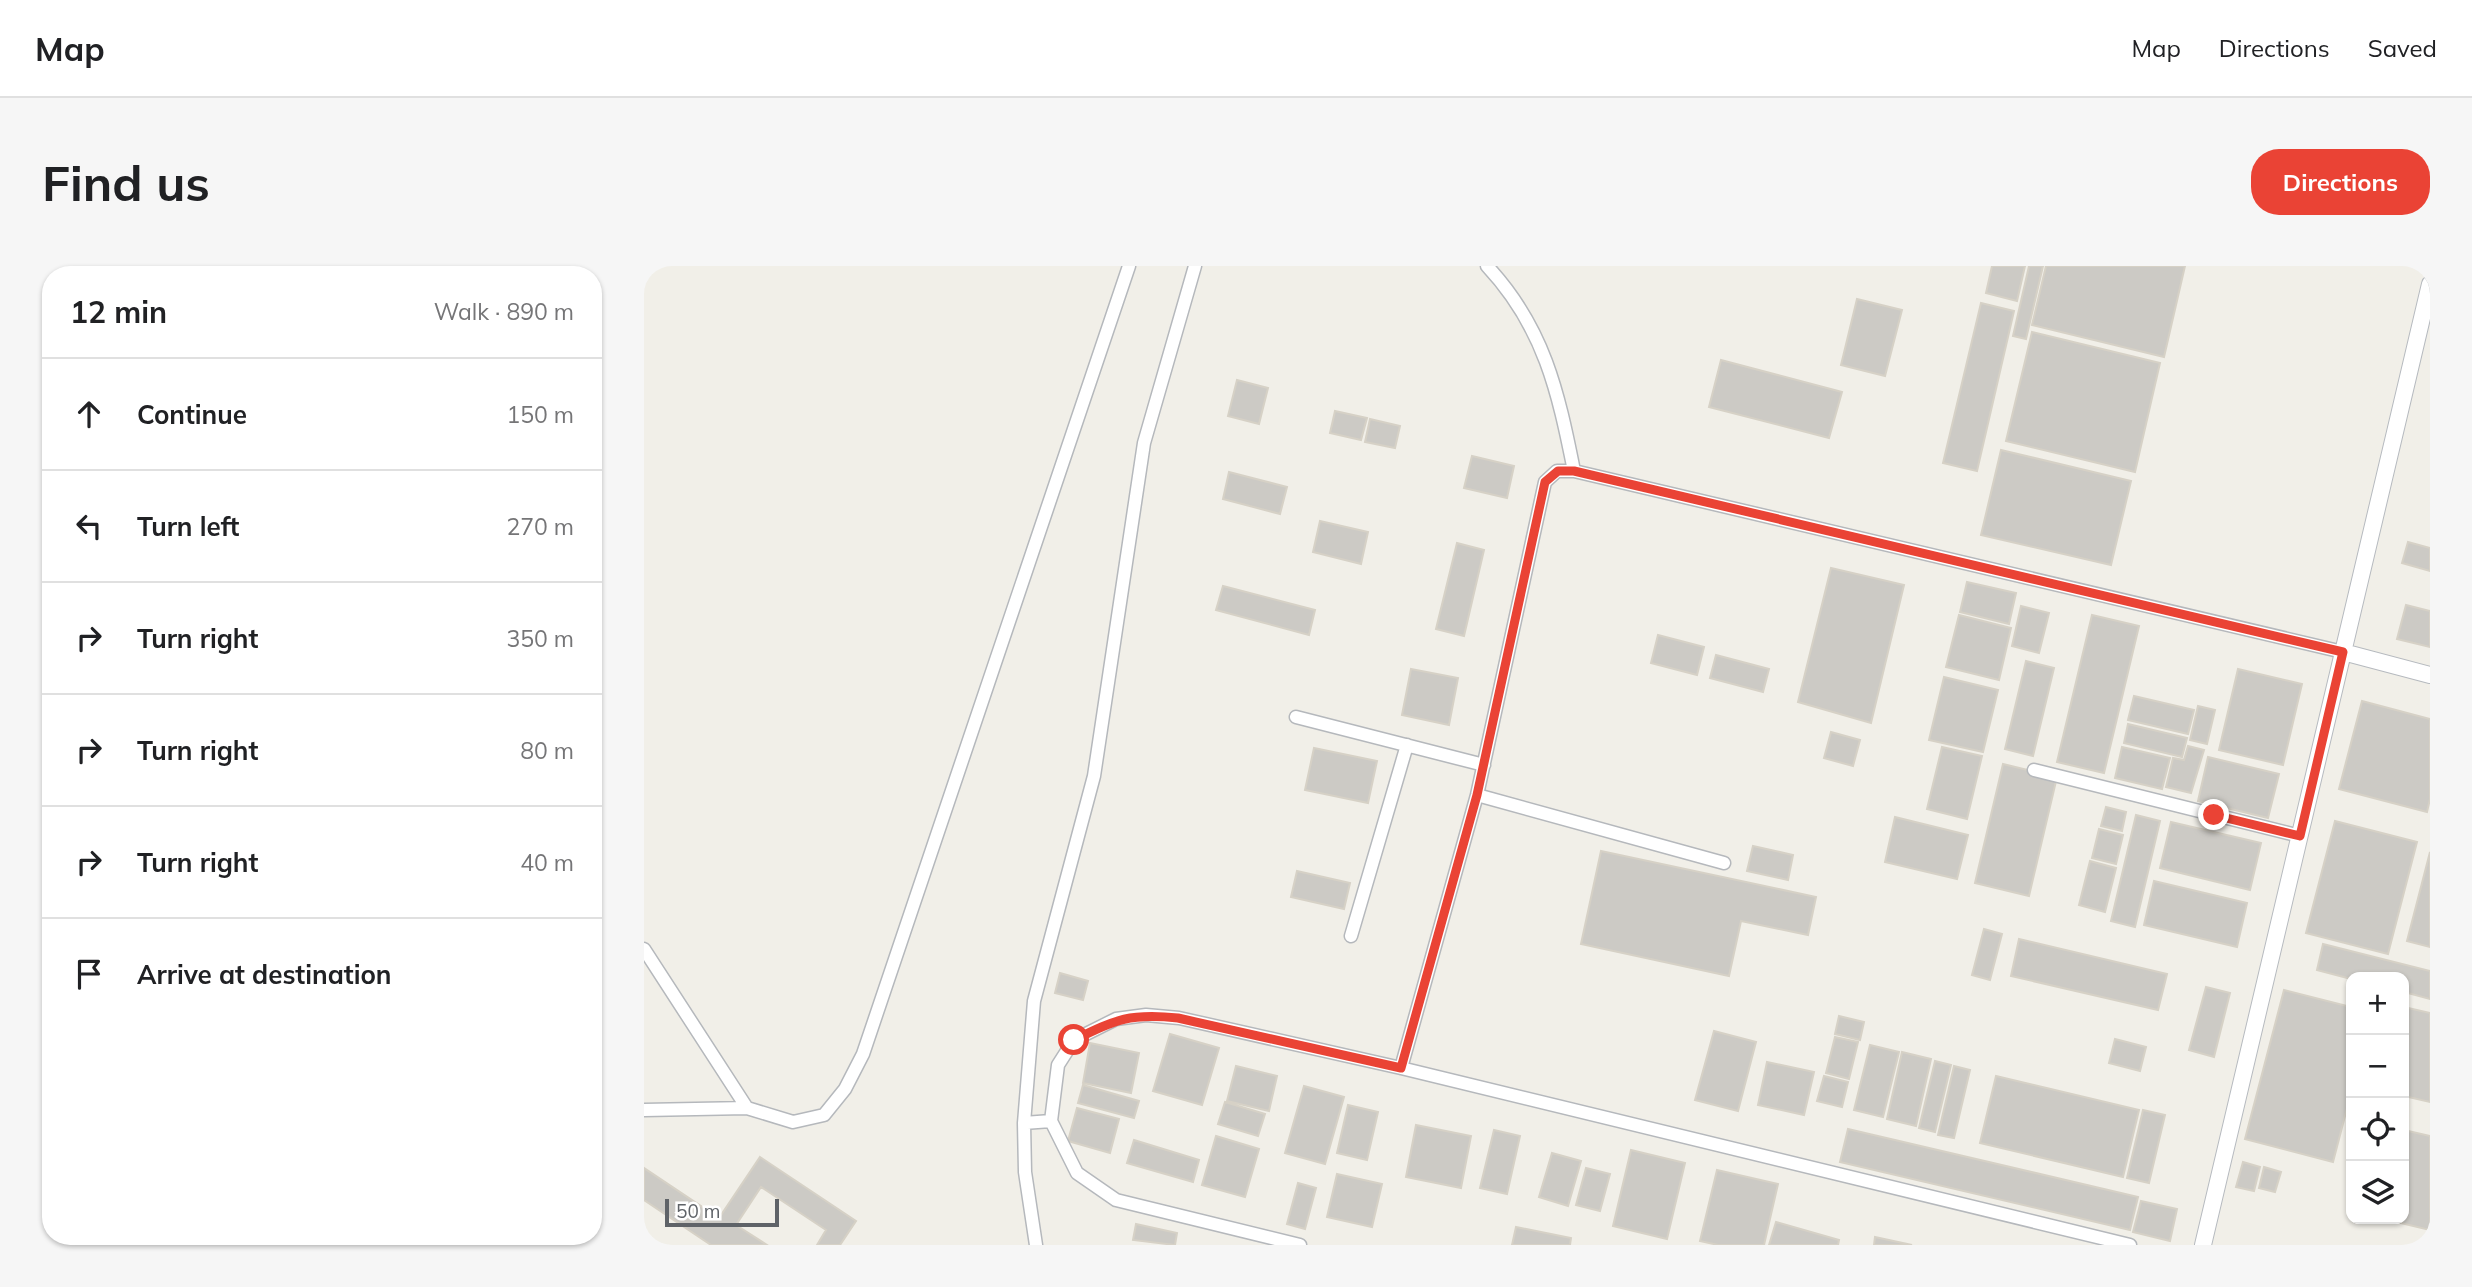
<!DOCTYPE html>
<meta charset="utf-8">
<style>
:root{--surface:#fff;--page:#f6f6f6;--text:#202124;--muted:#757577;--line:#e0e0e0;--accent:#ea4335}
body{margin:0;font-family:Mulish,sans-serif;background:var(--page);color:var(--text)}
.controls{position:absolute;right:21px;bottom:21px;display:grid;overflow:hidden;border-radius:14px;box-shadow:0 2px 5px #0004}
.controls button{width:63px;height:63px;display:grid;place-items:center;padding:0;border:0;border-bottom:2px solid var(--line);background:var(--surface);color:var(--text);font:35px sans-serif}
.scale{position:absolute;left:21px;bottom:18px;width:114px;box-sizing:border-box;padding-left:7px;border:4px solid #5f6368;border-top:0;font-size:19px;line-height:24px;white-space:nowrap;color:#5f6368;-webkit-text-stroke:5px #fff;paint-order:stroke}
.stop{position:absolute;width:21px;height:21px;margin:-16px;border:5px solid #ea4335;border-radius:50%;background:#fff}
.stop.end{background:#ea4335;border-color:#fff;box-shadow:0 2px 7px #0008}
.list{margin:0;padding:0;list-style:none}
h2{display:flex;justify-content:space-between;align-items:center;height:91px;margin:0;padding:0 28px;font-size:30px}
h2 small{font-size:23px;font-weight:400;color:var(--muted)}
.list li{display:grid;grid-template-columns:46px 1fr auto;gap:21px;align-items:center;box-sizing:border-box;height:112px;padding:0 28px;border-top:2px solid var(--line)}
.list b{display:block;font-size:26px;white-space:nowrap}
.list em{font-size:23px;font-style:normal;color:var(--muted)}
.icon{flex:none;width:38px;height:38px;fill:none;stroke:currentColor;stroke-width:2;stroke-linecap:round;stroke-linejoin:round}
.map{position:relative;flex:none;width:1786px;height:979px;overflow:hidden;border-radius:28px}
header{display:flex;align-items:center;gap:42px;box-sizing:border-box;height:98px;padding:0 35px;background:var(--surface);border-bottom:2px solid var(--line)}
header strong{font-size:33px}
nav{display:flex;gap:38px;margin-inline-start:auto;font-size:24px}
.intro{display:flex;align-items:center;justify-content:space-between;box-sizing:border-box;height:168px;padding:0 42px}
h1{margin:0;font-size:49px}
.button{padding:18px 32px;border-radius:28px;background:var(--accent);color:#fff;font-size:24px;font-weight:700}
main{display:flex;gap:42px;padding:0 42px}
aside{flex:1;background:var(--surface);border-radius:28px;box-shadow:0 2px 5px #0004}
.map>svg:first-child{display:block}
.building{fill:#cccac5;stroke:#d6d1c6;stroke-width:2}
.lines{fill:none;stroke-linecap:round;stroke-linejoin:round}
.street-casing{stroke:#b5b8bc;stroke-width:15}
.secondary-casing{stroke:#b6babf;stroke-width:18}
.street{stroke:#fff;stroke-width:12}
.secondary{stroke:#fff;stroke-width:16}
.route{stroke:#ea4335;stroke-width:9}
</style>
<header>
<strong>Map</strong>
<nav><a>Map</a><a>Directions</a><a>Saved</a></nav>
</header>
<div class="intro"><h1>Find us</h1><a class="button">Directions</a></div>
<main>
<aside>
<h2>12 min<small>Walk · 890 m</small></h2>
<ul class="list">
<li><svg class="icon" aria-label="ahead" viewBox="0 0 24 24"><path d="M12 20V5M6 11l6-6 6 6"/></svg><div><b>Continue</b></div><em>150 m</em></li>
<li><svg class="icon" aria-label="left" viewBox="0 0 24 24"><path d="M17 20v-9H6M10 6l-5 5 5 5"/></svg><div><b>Turn left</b></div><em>270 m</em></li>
<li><svg class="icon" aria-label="right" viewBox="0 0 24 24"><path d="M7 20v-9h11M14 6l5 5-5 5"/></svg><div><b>Turn right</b></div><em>350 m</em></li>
<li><svg class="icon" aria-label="right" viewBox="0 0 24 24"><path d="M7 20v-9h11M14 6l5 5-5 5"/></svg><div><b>Turn right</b></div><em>80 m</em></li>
<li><svg class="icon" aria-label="right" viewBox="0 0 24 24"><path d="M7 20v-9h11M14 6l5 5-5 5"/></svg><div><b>Turn right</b></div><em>40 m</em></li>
<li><svg class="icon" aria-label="arrive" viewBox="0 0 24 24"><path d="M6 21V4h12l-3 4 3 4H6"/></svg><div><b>Arrive at destination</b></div></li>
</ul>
</aside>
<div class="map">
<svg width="1786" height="979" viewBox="0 0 1786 979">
<rect width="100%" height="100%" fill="#f1efe8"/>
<path class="building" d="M1348,0H1381L1373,35L1342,27Z
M1385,0H1399L1382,73L1369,70Z
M1402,0H1541L1520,91L1388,59Z
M1213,33L1258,44L1241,110L1197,99Z
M1337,37L1370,45L1333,205L1299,197Z
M1388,66L1516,97L1491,206L1362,175Z
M1077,94L1198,126L1185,172L1065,141Z
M593,114L624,122L615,158L584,150Z
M691,145L723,152L717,174L686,167Z
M726,153L756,160L751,182L721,176Z
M1357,184L1487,215L1467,299L1337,269Z
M828,190L870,200L863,232L820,222Z
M585,206L643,221L636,248L579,233Z
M676,255L724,266L717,298L669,286Z
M1764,276L1786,282V305L1758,297Z
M813,277L840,284L820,370L792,363Z
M1187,302L1260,319L1227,457L1154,436Z
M1323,316L1372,327L1365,358L1316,346Z
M579,320L671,344L665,369L572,344Z
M1762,339L1786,345V381L1753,373Z
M1377,340L1405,347L1395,387L1368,380Z
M1315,349L1367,362L1355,414L1302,401Z
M1448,349L1495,360L1460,507L1413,496Z
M1014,369L1060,381L1053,409L1007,397Z
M1072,389L1125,403L1119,426L1066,412Z
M1382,395L1410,402L1389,490L1361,483Z
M767,403L814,412L805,459L758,449Z
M1594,403L1658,418L1639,499L1575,484Z
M1300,411L1354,424L1339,486L1285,474Z
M1490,430L1550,444L1544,468L1484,454Z
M1718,435L1786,453V533L1783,546L1695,523Z
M1554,440L1571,444L1563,478L1546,474Z
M1484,458L1543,472L1538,491L1480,477Z
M1187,466L1216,474L1209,500L1180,492Z
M1544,480L1560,484L1547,527L1522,521L1529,492L1540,494Z
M1298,481L1338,490L1323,553L1283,543Z
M1478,481L1526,492L1518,523L1471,512Z
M670,482L733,495L724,537L661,524Z
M1564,491L1635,508L1624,552L1554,535Z
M1359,498L1413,511L1385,630L1331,617Z
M1462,541L1482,546L1478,565L1457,560Z
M1492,549L1516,555L1491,661L1467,655Z
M1251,551L1324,569L1313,613L1241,596Z
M1691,555L1773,576L1744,688L1662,667Z
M1527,556L1617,577L1606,624L1516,602Z
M1455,563L1479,569L1472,598L1448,592Z
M1109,580L1149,589L1144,614L1103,605Z
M957,585L1172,631L1164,669L1097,655L1085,710L937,678Z
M1786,586V681L1763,675Z
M1446,595L1472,602L1461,646L1435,639Z
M653,605L706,617L700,643L647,631Z
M1510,615L1603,637L1593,681L1500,659Z
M1340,663L1358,668L1346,714L1328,709Z
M1375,673L1523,708L1514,744L1367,710Z
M1679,678L1786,705V733L1760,726V711L1707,713L1673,704Z
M416,707L444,715L439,734L411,727Z
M1562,721L1586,727L1570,791L1545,784Z
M1640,724L1707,741V827L1689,896L1601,873Z
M1760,741L1786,747V836L1760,830Z
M1195,750L1220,756L1216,774L1191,768Z
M1070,765L1112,776L1094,845L1051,834Z
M526,768L575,782L558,839L509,825Z
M1191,771L1214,776L1205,813L1182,807Z
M1471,773L1502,781L1496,805L1465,797Z
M446,777L495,787L487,827L439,817Z
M1226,779L1255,786L1239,851L1210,844Z
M1258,786L1287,793L1272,860L1243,853Z
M1291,795L1307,799L1291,866L1275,862Z
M1123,796L1170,806L1160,849L1114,839Z
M592,800L633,810L625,845L583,835Z
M1310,800L1326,804L1310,872L1294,869Z
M1180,810L1204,816L1198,841L1173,835Z
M1352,810L1495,844L1479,911L1336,877Z
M439,819L495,835L490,852L434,837Z
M660,820L700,831L681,898L641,887Z
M581,836L621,848L614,870L574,858Z
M704,839L734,846L723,894L693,887Z
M433,842L475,853L466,887L424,875Z
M1499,844L1521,849L1505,917L1483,912Z
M772,859L827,870L817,922L762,911Z
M1204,863L1494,931L1486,964L1196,896Z
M850,864L876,870L863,928L836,922Z
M1760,864L1786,870V964L1740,953H1760Z
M572,870L615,883L601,931L558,919Z
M490,874L555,894L549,916L483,897Z
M987,884L1041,897L1023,973L969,960Z
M908,887L937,895L924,940L895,931Z
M116,891L212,955L196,979H173L182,964L117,921L92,959L123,979H67L0,934V902L75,952Z
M1599,896L1616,901L1610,925L1592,921Z
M1620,901L1637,906L1631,926L1615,922Z
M942,902L966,908L956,945L932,939Z
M1073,904L1134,918L1120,979H1074L1056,975Z
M693,908L738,918L728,961L683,951Z
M654,917L672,922L661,963L643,958Z
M1497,935L1533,943L1526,975L1489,966Z
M1132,956L1195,974L1194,979H1125Z
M492,958L533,967L531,979L489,974Z
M872,961L927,972L926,979H868Z
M1231,971L1268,979H1230Z"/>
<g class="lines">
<defs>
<path id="street" d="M843,0C900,61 914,125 930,205
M652,451L840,499
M1390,504L1656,570
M833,529L1080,597
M707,670L763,479
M0,683L103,842
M757,802L833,529L901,216L913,205H930L1699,386
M0,844L103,842L149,856L180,849L201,823L219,788L485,0
M380,857L407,855
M392,979L381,906L380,857L390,735L450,510L500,177L551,0
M656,979L472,934L433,907L407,855L414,799L430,774L472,753L502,749L535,752L757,802L1486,979"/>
<path id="secondary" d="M1699,386L1786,409
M1559,979L1786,18"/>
</defs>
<use href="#street" class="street-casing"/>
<use href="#secondary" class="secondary-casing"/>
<use href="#street" class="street"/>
<use href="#secondary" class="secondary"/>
</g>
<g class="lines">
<path class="route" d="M430,774C473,753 486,747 534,752L757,802L833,529L901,216L914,205H930L1699,386L1656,570L1570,549"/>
</g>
</svg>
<div class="controls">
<button>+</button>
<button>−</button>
<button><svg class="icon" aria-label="locate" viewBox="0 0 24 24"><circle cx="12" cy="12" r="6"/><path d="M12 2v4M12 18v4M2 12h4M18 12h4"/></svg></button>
<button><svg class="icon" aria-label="layers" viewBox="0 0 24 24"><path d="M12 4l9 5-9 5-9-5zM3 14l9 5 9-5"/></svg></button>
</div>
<div class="scale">50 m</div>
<div class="stop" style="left:430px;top:774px"></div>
<div class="stop end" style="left:1570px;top:549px"></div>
</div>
</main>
